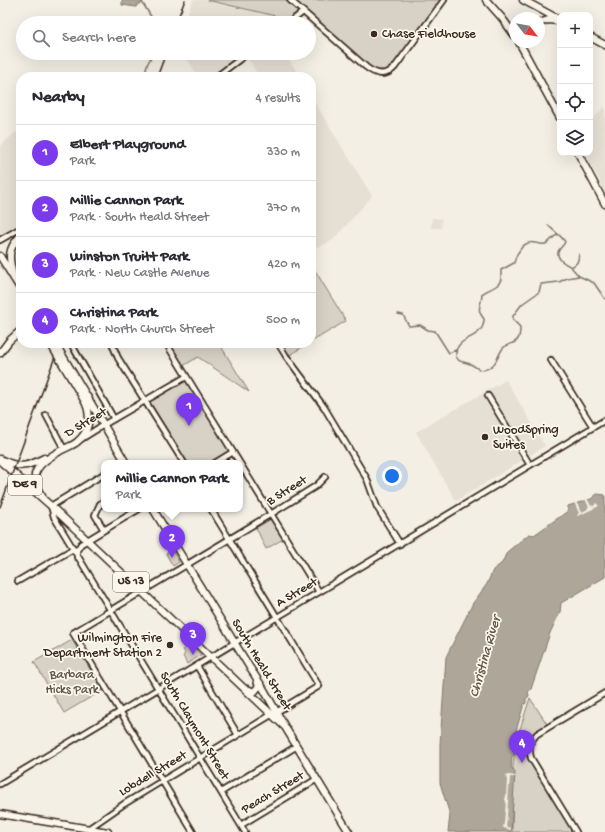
<!DOCTYPE html>
<meta charset="utf-8">
<style>
:root{--surface:#fff;--page:#f2f2f3;--text:#2b2b33;--muted:#7c7c81;--line:#e1e1e2;--accent:#7c3aed}
body{margin:0;font-family:"Gochi Hand",sans-serif;background:var(--page);color:var(--text)}
.controls{position:absolute;right:12px;top:12px;display:grid;overflow:hidden;border-radius:8px;box-shadow:0 4px 16px #0002}
.controls button{width:36px;height:36px;display:grid;place-items:center;padding:0;border:0;border-bottom:1px solid var(--line);background:var(--surface);color:var(--text);font:20px sans-serif}
.compass{position:absolute;left:509px;top:12px;width:36px;height:36px;border-radius:50%;background:var(--surface);box-shadow:0 4px 16px #0002;rotate:121deg}
.you{position:absolute;left:392px;top:476px;width:14px;height:14px;margin:-10px;border:3px solid #fff;border-radius:50%;background:#1a73e8;box-shadow:0 0 0 6px #1a73e833}
.badge{display:grid;place-items:center;width:26px;height:26px;border-radius:50%;background:var(--accent);color:#fff;font-size:13px;font-weight:700}
.pin{position:absolute;translate:-50% -33px;filter:drop-shadow(0 1px 2px #0008)}
.pin::after{content:'';position:absolute;top:21px;width:14px;height:12px;background:inherit;clip-path:polygon(0 0,100% 0,50% 100%)}
.popup{position:absolute;left:101px;top:460px;width:142px;height:52px;box-sizing:border-box;display:grid;place-content:center;border-radius:8px;background:var(--surface);filter:drop-shadow(0 1px 3px #0005);font-size:13px;white-space:nowrap;color:var(--muted)}
.popup b{font-size:15px;color:var(--text)}
.popup::after{content:'';position:absolute;left:50%;top:100%;margin-left:-8px;border:8px solid transparent;border-top-color:var(--surface)}
.list{margin:0;padding:0;list-style:none}
h2{display:flex;justify-content:space-between;align-items:center;height:52px;margin:0;padding:0 16px;font-size:17px}
h2 small{font-size:13px;font-weight:400;color:var(--muted)}
.list li{display:grid;grid-template-columns:26px 1fr auto;gap:12px;align-items:center;box-sizing:border-box;height:56px;padding:0 16px;border-top:1px solid var(--line)}
.list b{display:block;font-size:15px;white-space:nowrap}
.list p{margin:0;font-size:13px;white-space:nowrap;color:var(--muted)}
.list em{font-size:13px;font-style:normal;color:var(--muted)}
.icon{flex:none;width:22px;height:22px;fill:none;stroke:currentColor;stroke-width:2;stroke-linecap:round;stroke-linejoin:round}
.map{position:relative;flex:none;width:605px;height:832px;overflow:hidden}
.search{position:absolute;background:var(--surface);box-shadow:0 4px 16px #0002;left:16px;top:16px;width:300px;height:44px;display:flex;align-items:center;gap:10px;box-sizing:border-box;padding:0 14px;border-radius:22px;color:var(--muted);font-size:15px}
.panel{position:absolute;background:var(--surface);box-shadow:0 4px 16px #0002;left:16px;top:72px;width:300px;height:276px;border-radius:16px}
.map>svg:first-child{display:block}
.built{fill:#e5dfd4}
.green{fill:#d8d1c6;stroke:#8a7e72}
.water{fill:#afa69a;stroke:#817468}
.pier{fill:#f3efe4}
.lines{fill:none;stroke-linecap:round;stroke-linejoin:round}
.stream{stroke:#817468;stroke-width:1.5}
.minor-casing{stroke:#3b2a1e;stroke-width:8}
.major-casing{stroke:#3b2a1e;stroke-width:9}
.minor{stroke:#fbf7ec;stroke-width:4.5}
.major{stroke:#fbf7ec;stroke-width:6}
.rail{stroke:#3b2a1e;stroke-width:1.5}
.major-bridge-casing{stroke:#3b2a1e;stroke-width:9;stroke-linecap:butt}
.major-bridge{stroke:#fbf7ec;stroke-width:6}
.poi-dot{fill:#3b2a1e;stroke:#fbf7ec;stroke-width:1.5}
.labels{text-anchor:middle;dominant-baseline:central;stroke-width:3.5;stroke-linejoin:round;paint-order:stroke}
.shield{fill:#fbf7ec;stroke:#75685c;stroke-width:1}
.shield-label{font-size:12px;font-weight:bold;fill:#3b2a1e}
.poi-label{font-size:13px;fill:#3b2a1e;stroke:#fbf7ec;text-anchor:start}
.street-label{font-size:13px;fill:#3b2a1e;stroke:#fbf7ec}
.park-label{font-size:13px;fill:#625448;stroke:#fbf7ec}
.water-label{font-size:14px;font-style:italic;fill:#645549;stroke:#fbf7ec}
</style>
<div class="map">
<svg width="605" height="832" viewBox="0 0 605 832">
<rect width="100%" height="100%" fill="#f3efe4"/>
<filter id="ink" filterUnits="userSpaceOnUse"><feTurbulence type="fractalNoise" baseFrequency=".025" numOctaves="2"/><feDisplacementMap in="SourceGraphic" scale="8" xChannelSelector="R" yChannelSelector="G"/><feConvolveMatrix kernelMatrix="1 2 1 2 8 2 1 2 1" color-interpolation-filters="sRGB"/></filter>
<g filter="url(#ink)">
<path class="built" d="M193,0H207L289,19L283,23H184Z
M184,53H244L213,77H198Z
M255,53H285L300,77H259L248,58Z
M311,96L372,196L333,240L319,247L311,245Z
M605,106V192L585,153H590V122Z
M16,132L21,134V223L0,235V146Z
M432,218L442,219L441,228H431Z
M506,380L545,446L456,501L416,432Z"/>
<path class="green" d="M207,0H444L392,70L376,73L303,12L289,19Z
M311,264L346,321L311,342Z
M169,343H219L249,392L198,357L183,366Z
M280,343H309L288,356Z
M186,380L229,451L209,463H187L150,402Z
M271,519L283,539L266,549C262,542 260,535 256,528Z
M172,550L179,562L173,566L166,554Z
M72,640L103,690L64,713L34,662Z
M190,645L201,655L187,664L183,656L185,654L183,649Z
M530,698L547,724C532,735 524,740 530,760L574,832H512L513,765L516,741Z"/>
<path class="water" d="M122,0H143L141,4H138L136,7L122,5Z
M597,494L605,495V577L561,603L560,612L550,633L531,689L528,692L529,696L526,699V703L524,704L513,741V744H516L515,754L512,756L511,768L513,769L515,772L511,832H448L450,815L440,783V744L446,657L473,603L487,584L493,570L502,563L507,552L529,534L534,535L568,511V506L591,499Z"/>
<path class="pier" d="M587,498L591,506L592,505L593,507L596,503L599,506L578,516L577,515L579,513L574,502H576L582,512L588,509L587,508L589,507L585,499Z
M508,775L515,776V777H510L506,827L511,828V830L504,828L503,827L504,823L506,802L505,798L506,797L507,780L506,776Z"/>
<g class="lines">
<path class="stream" d="M142,2L155,23
M144,77L147,65L153,53
M548,225C552,230 563,237 565,242C563,246 561,247 559,250C554,258 566,264 571,267
M557,235C552,237 550,243 545,244C541,245 538,243 535,243C523,240 516,254 514,263L501,270C501,273 501,275 501,277C502,287 487,289 482,294C482,306 475,308 484,319C484,341 455,335 456,355C457,363 464,361 470,364C476,366 478,372 486,369C497,366 497,356 503,348C507,344 515,344 518,339C520,336 520,331 520,327L513,320V316L522,304L539,292L541,284L559,282L567,278L579,276
M579,254C578,261 578,264 571,267L579,276L594,283L605,299
M398,314L403,315L409,326L420,325L428,330L435,331L449,353L456,350"/>
<defs>
<path id="minor" d="M290,0L366,67C376,75 386,77 395,67L444,0
M289,23L303,12
M216,77L248,53
M0,240L21,228
M72,343L73,347L114,419
M114,343L113,346L118,358L184,463
M166,343L319,592
M278,343L286,356L324,407L367,479L377,507L400,544
M551,360L593,427
M488,396L530,465
M46,415L64,449
M81,439L105,424L186,377
M215,463L233,452
M104,474L51,506L54,517L245,832
M104,501L100,504L95,515L104,530
M211,509L319,686L278,711
M77,557V550L81,544L139,509
M18,581L73,549
M197,666L238,735
M0,784L605,420
M221,792L297,746
M241,825L317,779
M88,829L124,804L271,715
M193,832L73,633L271,514L316,486L325,477
M576,832L531,758C528,748 530,741 537,734L605,693"/>
<path id="major" d="M486,0L502,18L515,36
M523,0L560,20
M539,23L548,20L558,21
M590,37L605,45
M519,42L560,118
M578,153L605,204
M0,256L21,290
M14,279C9,259 6,250 21,235
M0,353L9,341L21,330
M88,398L126,463
M0,459C18,468 26,468 44,458
M0,461L51,506L285,727
M42,496C25,474 40,462 60,451C65,448 72,446 77,442C90,432 92,414 84,400
M153,509L250,668L263,688L285,727L349,832
M247,689L254,692L259,686L257,681
M0,814L108,832"/>
</defs>
<use href="#minor" class="minor-casing"/>
<use href="#major" class="major-casing"/>
<use href="#minor" class="minor"/>
<use href="#major" class="major"/>
<path class="rail" d="M176,23L185,0
M157,77L166,53
M0,507L60,343"/>
<defs>
<path id="major-bridge" d="M50,343L84,400
M55,343L88,398"/>
</defs>
<use href="#major-bridge" class="major-bridge-casing"/>
<use href="#major-bridge" class="major-bridge"/>
</g>
</g>
<g class="poi-dot">
<circle cx="374" cy="34" r="4"/>
<circle cx="485" cy="437" r="4"/>
<circle cx="170" cy="645" r="4"/>
</g>
<g class="labels">
<g class="shield">
<rect x="8" y="475" width="34" height="20" rx="3"/>
<rect x="113" y="572" width="36" height="20" rx="3"/>
</g>
<g class="shield-label">
<text x="25" y="485">DE 9</text>
<text x="131" y="582">US 13</text>
</g>
<g class="poi-label">
<text x="382" y="34">Chase Fieldhouse</text>
<text x="493" y="430">WoodSpring<tspan x="493" dy="15">Suites</tspan></text>
<text x="162" y="638" text-anchor="end">Wilmington Fire<tspan x="162" dy="15">Department Station 2</tspan></text>
</g>
<g class="street-label">
<text transform="translate(86 423) rotate(-31)">D Street</text>
<text transform="translate(287 491) rotate(-32)">B Street</text>
<text transform="translate(297 593) rotate(-31)">A Street</text>
<text transform="translate(261 665) rotate(59)">South Heald Street</text>
<text transform="translate(194 726) rotate(59)">South Claymont Street</text>
<text transform="translate(153 774) rotate(-31)">Lobdell Street</text>
<text transform="translate(273 793) rotate(-31)">Peach Street</text>
</g>
<g class="park-label">
<text x="72" y="675">Barbara<tspan x="72" dy="15">Hicks Park</tspan></text>
</g>
<g class="water-label">
<text transform="translate(486 657) rotate(-74)">Christina River</text>
</g>
</g>
</svg>
<div class="controls">
<button>+</button>
<button>−</button>
<button><svg class="icon" aria-label="locate" viewBox="0 0 24 24"><circle cx="12" cy="12" r="6"/><path d="M12 2v4M12 18v4M2 12h4M18 12h4"/></svg></button>
<button><svg class="icon" aria-label="layers" viewBox="0 0 24 24"><path d="M12 4l9 5-9 5-9-5zM3 14l9 5 9-5"/></svg></button>
</div>
<svg class="compass" viewBox="-18 -18 36 36"><path d="M0-13l5 13h-10z" fill="#e53935"/><path d="M0 13l5-13h-10z" fill="#7c7c81"/></svg>
<div class="you"></div>
<div class="pin badge" style="left:189px;top:426px">1</div>
<div class="pin badge" style="left:172px;top:558px">2</div>
<div class="popup"><b>Millie Cannon Park</b>Park</div>
<div class="pin badge" style="left:193px;top:655px">3</div>
<div class="pin badge" style="left:522px;top:763px">4</div>
<div class="search"><svg class="icon" aria-label="search" viewBox="0 0 24 24"><circle cx="10" cy="10" r="6"/><path d="M15 15l6 6"/></svg>Search here</div>
<section class="panel">
<h2>Nearby<small>4 results</small></h2>
<ul class="list">
<li><span class="badge">1</span><div><b>Elbert Playground</b><p>Park</p></div><em>330 m</em></li>
<li><span class="badge">2</span><div><b>Millie Cannon Park</b><p>Park · South Heald Street</p></div><em>370 m</em></li>
<li><span class="badge">3</span><div><b>Winston Truitt Park</b><p>Park · New Castle Avenue</p></div><em>420 m</em></li>
<li><span class="badge">4</span><div><b>Christina Park</b><p>Park · North Church Street</p></div><em>500 m</em></li>
</ul>
</section>
</div>
